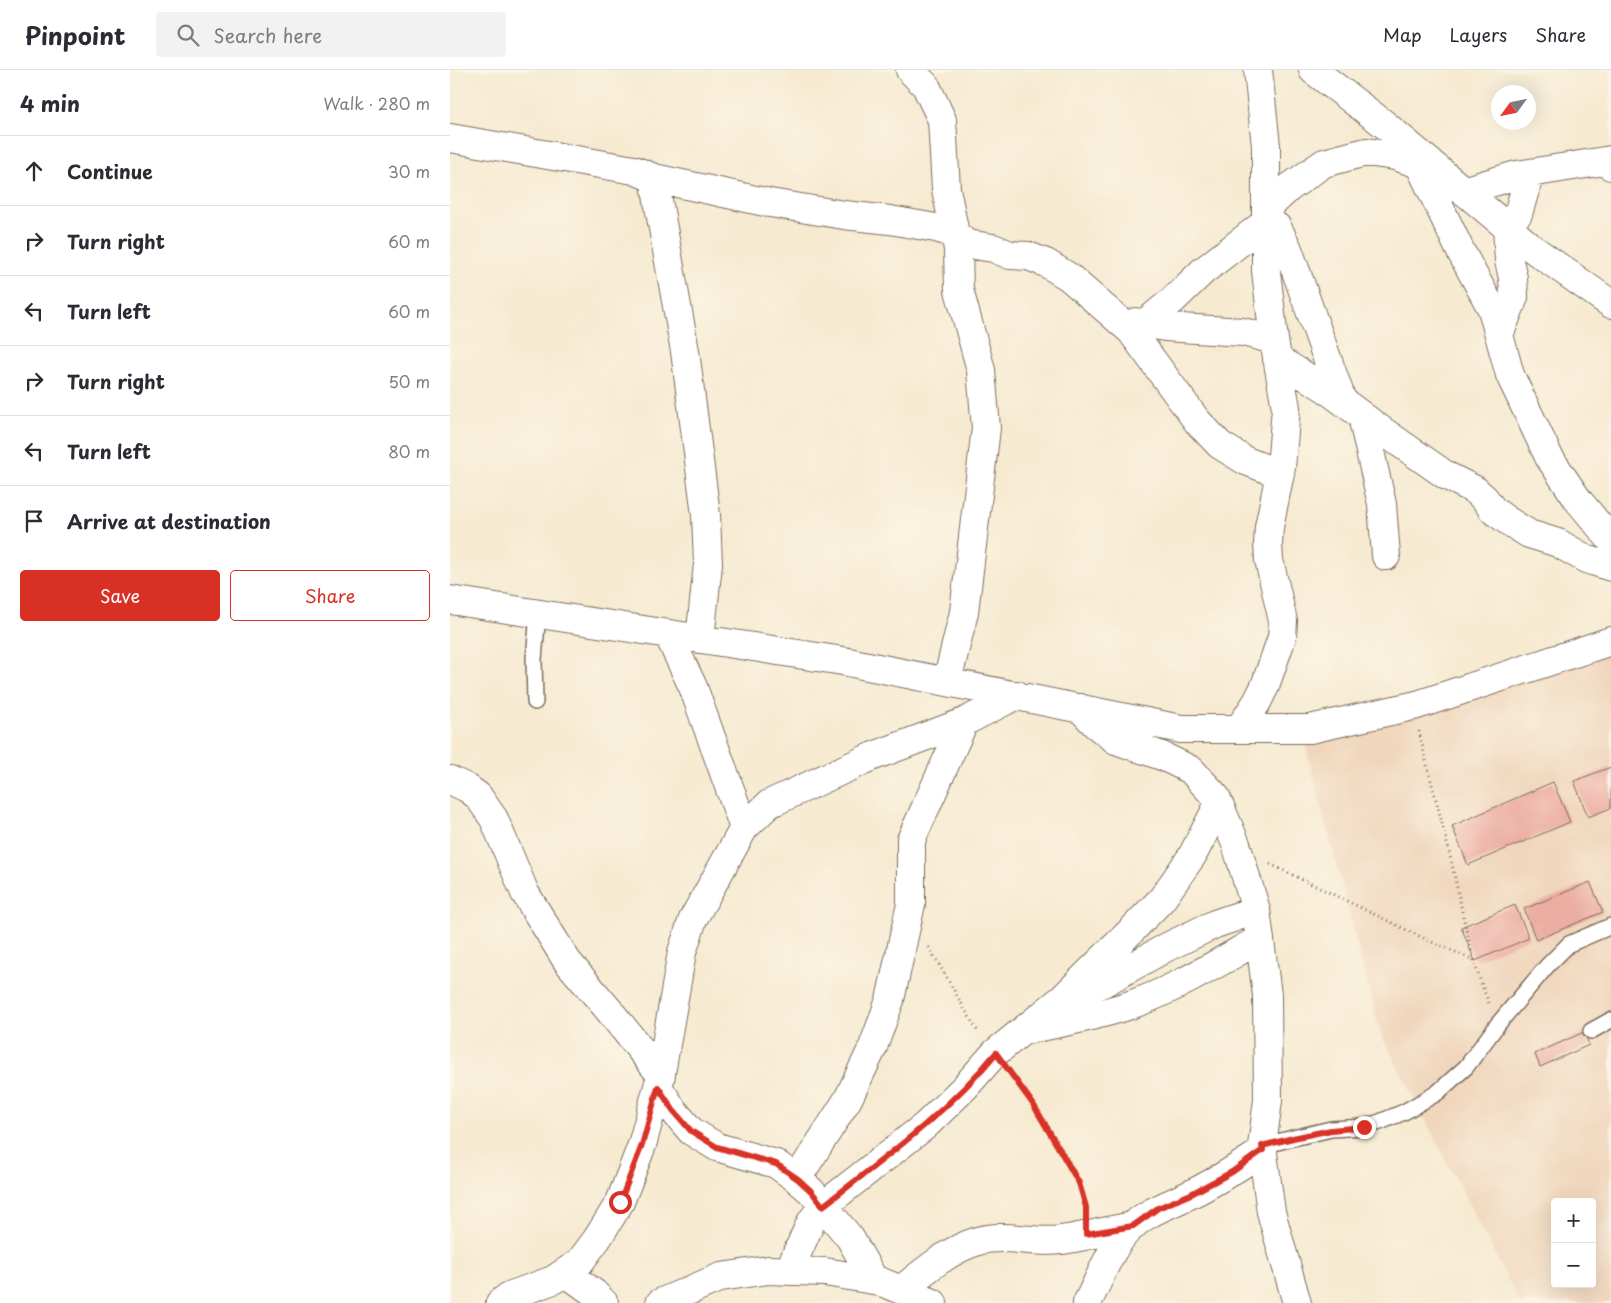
<!DOCTYPE html>
<meta charset="utf-8">
<style>
:root{--surface:#fff;--page:#f2f2f3;--text:#2b2b33;--muted:#7c7c81;--line:#e1e1e2;--accent:#d93025}
body{margin:0;font-family:"Playpen Sans",sans-serif;background:var(--page);color:var(--text)}
.controls{position:absolute;right:15px;bottom:15px;display:grid;overflow:hidden;border-radius:5px;box-shadow:0 5px 20px #0002}
.controls button{width:45px;height:45px;display:grid;place-items:center;padding:0;border:0;border-bottom:1px solid var(--line);background:var(--surface);color:var(--text);font:25px sans-serif}
.compass{position:absolute;left:1041px;top:15px;width:45px;height:45px;border-radius:50%;background:var(--surface);box-shadow:0 5px 20px #0002;rotate:237deg}
.stop{position:absolute;width:15px;height:15px;margin:-11px;border:4px solid #d93025;border-radius:50%;background:#fff}
.stop.end{background:#d93025;border-color:#fff;box-shadow:0 1px 5px #0008}
.list{margin:0;padding:0;list-style:none}
h2{display:flex;justify-content:space-between;align-items:center;height:65px;margin:0;padding:0 20px;font-size:21px}
h2 small{font-size:16px;font-weight:400;color:var(--muted)}
.list li{display:grid;grid-template-columns:32px 1fr auto;gap:15px;align-items:center;box-sizing:border-box;height:70px;padding:0 20px;border-top:1px solid var(--line)}
.list b{display:block;font-size:19px;white-space:nowrap}
.list em{font-size:16px;font-style:normal;color:var(--muted)}
.actions{display:flex;gap:10px;padding:15px 20px}
.actions a{flex:1;padding:11px 0;border:1px solid var(--accent);border-radius:5px;text-align:center;font-size:18px;color:var(--accent)}
.actions .main{background:var(--accent);color:#fff}
.icon{flex:none;width:28px;height:28px;fill:none;stroke:currentColor;stroke-width:2;stroke-linecap:round;stroke-linejoin:round}
.map{position:relative;flex:none;width:1161px;height:1233px;overflow:hidden}
header{display:flex;align-items:center;gap:30px;box-sizing:border-box;height:70px;padding:0 25px;background:var(--surface);border-bottom:1px solid var(--line)}
header strong{font-size:24px}
nav{display:flex;gap:28px;margin-inline-start:auto;font-size:18px}
.search{width:350px;height:45px;background:var(--page);display:flex;align-items:center;gap:12px;box-sizing:border-box;padding:0 18px;border-radius:5px;color:var(--muted);font-size:19px}
main{display:flex}
aside{flex:1;background:var(--surface)}
.map>svg:first-child{display:block}
.built{fill:#f0d6bc;fill-rule:evenodd}
.building{fill:#ecaea3}
.lines{fill:none;stroke-linecap:round;stroke-linejoin:round}
.lane-casing{stroke:#7c6d5d;stroke-width:18}
.street-casing{stroke:#7c6d5d;stroke-width:30}
.path{stroke:#7c6d5d;stroke-width:3;stroke-dasharray:1 4;stroke-linecap:butt}
.lane{stroke:#fff;stroke-width:15}
.street{stroke:#fff;stroke-width:28}
.route{stroke:#d93025;stroke-width:6}
</style>
<header>
<strong>Pinpoint</strong>
<div class="search"><svg class="icon" aria-label="search" viewBox="0 0 24 24"><circle cx="10" cy="10" r="6"/><path d="M15 15l6 6"/></svg>Search here</div>
<nav><a>Map</a><a>Layers</a><a>Share</a></nav>
</header>
<main>
<aside>
<h2>4 min<small>Walk · 280 m</small></h2>
<ul class="list">
<li><svg class="icon" aria-label="ahead" viewBox="0 0 24 24"><path d="M12 20V5M6 11l6-6 6 6"/></svg><div><b>Continue</b></div><em>30 m</em></li>
<li><svg class="icon" aria-label="right" viewBox="0 0 24 24"><path d="M7 20v-9h11M14 6l5 5-5 5"/></svg><div><b>Turn right</b></div><em>60 m</em></li>
<li><svg class="icon" aria-label="left" viewBox="0 0 24 24"><path d="M17 20v-9H6M10 6l-5 5 5 5"/></svg><div><b>Turn left</b></div><em>60 m</em></li>
<li><svg class="icon" aria-label="right" viewBox="0 0 24 24"><path d="M7 20v-9h11M14 6l5 5-5 5"/></svg><div><b>Turn right</b></div><em>50 m</em></li>
<li><svg class="icon" aria-label="left" viewBox="0 0 24 24"><path d="M17 20v-9H6M10 6l-5 5 5 5"/></svg><div><b>Turn left</b></div><em>80 m</em></li>
<li><svg class="icon" aria-label="arrive" viewBox="0 0 24 24"><path d="M6 21V4h12l-3 4 3 4H6"/></svg><div><b>Arrive at destination</b></div></li>
</ul>
<div class="actions"><a class="main">Save</a><a>Share</a></div>
</aside>
<div class="map">
<svg width="1161" height="1233" viewBox="0 0 1161 1233">
<rect width="100%" height="100%" fill="#fcf5e5"/>
<filter id="ink" filterUnits="userSpaceOnUse"><feTurbulence type="fractalNoise" baseFrequency=".02" numOctaves="2"/><feDisplacementMap in="SourceGraphic" scale="10" xChannelSelector="R" yChannelSelector="G"/><feConvolveMatrix kernelMatrix="1 2 1 2 8 2 1 2 1" color-interpolation-filters="sRGB"/></filter>
<filter id="wash" filterUnits="userSpaceOnUse"><feTurbulence type="fractalNoise" baseFrequency=".0096" numOctaves="4" result="noise"/><feDisplacementMap in="SourceGraphic" scale="20" xChannelSelector="R" yChannelSelector="G"/><feGaussianBlur stdDeviation="1.12" result="paint"/><feColorMatrix in="noise" values="0 0 0 0 0 0 0 0 0 0 0 0 0 0 0 0 0 1.4 0 .05"/><feComposite in="paint" operator="in"/></filter>
<g filter="url(#wash)">
<rect width="100%" height="100%" fill="#f6ead1"/>
<path class="built" d="M1161,572V1233H1070L930,962L854,670ZM1105,1132H1142V1214H1105Z"/>
<g id="blocks">
<path class="building" d="M1161,697V738L1138,747L1124,711Z
M1103,712L1120,752L1018,795L1002,756Z
M1140,812L1153,842L1086,870L1074,839Z
M1065,835L1079,868L1025,891L1011,857Z
M1134,962L1139,975L1090,997L1085,984Z"/>
</g>
</g>
<g filter="url(#ink)">
<use href="#blocks" fill-opacity="0" stroke="#7c6d5d" stroke-width="1"/>
<g class="lines">
<defs>
<path id="lane" d="M85,632L84,589L88,544
M1141,961L1161,950
M812,1076L843,1068L881,1059L914,1057L930,1052L954,1042L987,1023L1016,997L1048,954L1097,896L1119,874L1161,856"/>
<path id="street" d="M460,0L476,16L492,50L496,119L508,179L509,220L531,300L536,358L514,542L497,612
M863,0L934,54L1083,179L1161,234
M0,68L184,100L204,108L320,133L394,145L440,150L486,158L505,164L517,174L543,178L560,185L578,186L596,193L619,207L681,261L747,351L770,375L796,391L830,404
M961,77L1010,180L1042,239L1060,305L1099,387L1128,430L1161,470
M204,108L235,281L256,445L258,494L250,569
M1013,121L1067,105L1161,90V96
M816,139L840,117L874,93L916,82L945,86L969,94
M1054,155L1068,144L1080,103
M685,252L715,257L793,262L824,270
M694,254L722,231L753,201L816,152L827,157L838,179L892,330
M1049,265L1064,227L1063,208L1059,191L1057,157
M827,289L875,318L927,357L997,406L1025,420L1035,429L1043,440L1058,451L1079,464L1108,473L1136,489L1161,497
M912,346L932,434L936,486
M0,530L393,591L731,659H860L967,635L1161,571
M218,564L243,617L294,758
M630,638L645,654L666,670L712,686L741,700L766,727L786,774L806,840L817,925L818,1030L812,1076L821,1142L847,1233
M789,659L807,632L815,616L832,567L833,551L819,490L818,474L819,457L831,398L836,338L824,270L816,201V76L808,0
M0,710L17,718L28,726L44,749L75,823L117,891L158,939L211,1005
M623,925L653,913L717,877L765,854L806,840
M578,960C613,952 649,946 683,934C728,918 769,892 810,869
M208,1017L223,1040L241,1061L267,1077L326,1094L347,1109L361,1121L400,1168L424,1210
M347,1109L398,1029L423,977L440,930L461,834V770L514,652
M339,1201L361,1152L373,1136L476,1055L515,1017L545,983L612,929L682,860L712,829L742,786L769,734
M115,1202L144,1223L154,1233
M451,1220C473,1202 500,1179 528,1171C554,1163 584,1174 611,1170C635,1167 659,1160 683,1156
M50,1233L59,1226L103,1210L129,1193L147,1169L170,1132L192,1075L210,1009L232,882L243,849L294,758L319,734L421,687L514,652L567,625
M210,1233L271,1207L318,1200L375,1202L429,1211L483,1233
M637,1233C650,1209 659,1180 678,1160C695,1142 719,1135 741,1124C766,1112 790,1096 813,1081"/>
</defs>
<use href="#lane" class="lane-casing"/>
<use href="#street" class="street-casing"/>
<path class="path" d="M969,661C979,706 992,750 1002,795C1013,842 1020,889 1039,933
M820,794L984,873L1024,890
M479,877L528,962
M561,1004C586,1038 630,1097 636,1139"/>
<use href="#lane" class="lane"/>
<use href="#street" class="street"/>
</g>
</g>
<g class="lines" filter="url(#ink)">
<path class="route" d="M170,1132L192,1075L208,1017L223,1040L241,1061L267,1077L326,1094L348,1109L361,1121L373,1136C433,1089 497,1043 546,983L583,1034L629,1113L636,1137V1164L683,1156L708,1138L741,1124L782,1102L813,1080L812,1076L843,1068L881,1060L914,1057"/>
</g>
</svg>
<div class="controls">
<button>+</button>
<button>−</button>
</div>
<svg class="compass" viewBox="-18 -18 36 36"><path d="M0-13l5 13h-10z" fill="#e53935"/><path d="M0 13l5-13h-10z" fill="#7c7c81"/></svg>
<div class="stop" style="left:170px;top:1132px"></div>
<div class="stop end" style="left:914px;top:1057px"></div>
</div>
</main>
